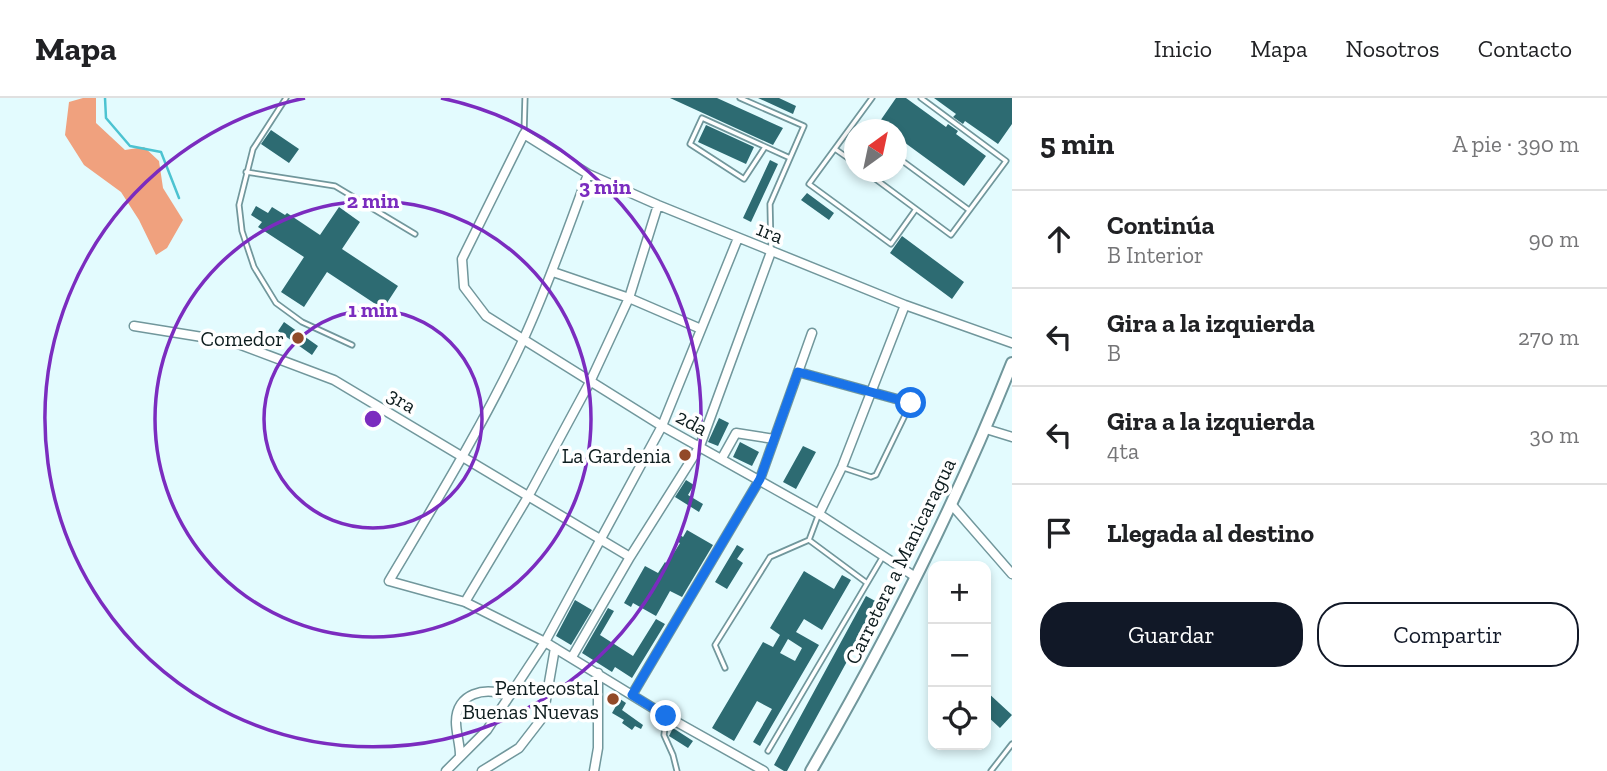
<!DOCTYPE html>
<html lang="es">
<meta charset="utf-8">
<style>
:root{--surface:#fff;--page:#f2f2f2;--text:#202124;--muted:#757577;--line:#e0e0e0;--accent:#111827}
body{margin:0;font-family:"Zilla Slab",serif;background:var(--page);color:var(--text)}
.controls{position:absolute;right:21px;bottom:21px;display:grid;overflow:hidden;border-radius:14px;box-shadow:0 4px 10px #0003}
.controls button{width:63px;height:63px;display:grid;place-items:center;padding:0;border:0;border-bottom:2px solid var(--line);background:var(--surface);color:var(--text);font:35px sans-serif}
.compass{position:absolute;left:844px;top:21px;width:63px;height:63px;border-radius:50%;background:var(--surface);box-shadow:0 4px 10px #0003;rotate:33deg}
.stop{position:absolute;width:21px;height:21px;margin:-16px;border:5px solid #1a73e8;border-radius:50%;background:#fff}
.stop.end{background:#1a73e8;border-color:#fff;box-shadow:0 2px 7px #0008}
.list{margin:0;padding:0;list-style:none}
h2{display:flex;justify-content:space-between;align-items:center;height:91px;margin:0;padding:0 28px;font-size:30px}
h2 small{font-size:23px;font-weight:400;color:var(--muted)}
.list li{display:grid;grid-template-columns:46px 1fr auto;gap:21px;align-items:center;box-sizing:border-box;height:98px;padding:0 28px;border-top:2px solid var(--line)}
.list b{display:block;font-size:26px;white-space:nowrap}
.list p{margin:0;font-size:23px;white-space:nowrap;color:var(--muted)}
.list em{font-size:23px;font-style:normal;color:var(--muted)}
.actions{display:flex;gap:14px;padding:21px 28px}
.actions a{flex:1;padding:16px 0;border:2px solid var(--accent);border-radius:28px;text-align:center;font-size:24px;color:var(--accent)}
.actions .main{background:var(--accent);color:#fff}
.icon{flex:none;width:38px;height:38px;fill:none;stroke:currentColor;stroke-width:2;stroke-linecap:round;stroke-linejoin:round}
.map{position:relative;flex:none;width:1012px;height:673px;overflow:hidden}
header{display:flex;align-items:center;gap:42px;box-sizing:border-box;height:98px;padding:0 35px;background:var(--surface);border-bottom:2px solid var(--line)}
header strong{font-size:33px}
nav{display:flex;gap:38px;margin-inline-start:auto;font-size:24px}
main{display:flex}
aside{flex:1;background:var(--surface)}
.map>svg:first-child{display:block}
.forest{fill:#f0a17e}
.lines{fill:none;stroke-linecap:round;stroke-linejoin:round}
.stream{stroke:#4cc3d1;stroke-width:2.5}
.building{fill:#2d6b72;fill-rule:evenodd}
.lane-casing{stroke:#71979c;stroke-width:7}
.street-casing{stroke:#71979c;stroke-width:11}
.secondary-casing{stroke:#71979c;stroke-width:14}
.lane{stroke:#fff;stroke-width:3.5}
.street{stroke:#fff;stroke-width:8}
.secondary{stroke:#fff;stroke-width:10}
.route{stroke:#1a73e8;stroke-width:9}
.ring{fill:none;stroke:#7b2cbf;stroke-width:3.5}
.poi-dot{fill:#924a28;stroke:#fff;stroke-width:2.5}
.labels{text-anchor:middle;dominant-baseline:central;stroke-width:7;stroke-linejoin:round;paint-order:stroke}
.street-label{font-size:21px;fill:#0e1d1f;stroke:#fff}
.poi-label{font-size:21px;fill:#0e1d1f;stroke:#fff;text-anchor:end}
.centre{fill:#7b2cbf;stroke:#fff;stroke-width:3.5}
.ring-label{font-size:21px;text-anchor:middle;font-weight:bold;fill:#7b2cbf;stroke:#fff;stroke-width:7;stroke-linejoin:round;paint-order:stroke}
</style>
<header>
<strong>Mapa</strong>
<nav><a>Inicio</a><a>Mapa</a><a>Nosotros</a><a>Contacto</a></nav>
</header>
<main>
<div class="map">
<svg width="1012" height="673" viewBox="0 0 1012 673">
<rect width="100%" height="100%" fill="#e3fbfe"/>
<path class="forest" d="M83,0H96V25L125,52L144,49L159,63L163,90L183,122L167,150L156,157L139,122L121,94L84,67L65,37L69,4Z"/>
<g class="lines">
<path class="stream" d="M105,0L106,20L130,48L161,54L179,100"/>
</g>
<path class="building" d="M670,0H717L783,30L773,47Z
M758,0H779L796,8L793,16Z
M896,0H906L946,29L948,26L958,33L956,36L986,58L964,88L897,39V32H886L878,26Z
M934,0H1012V26L998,46L965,23L963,26L953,19L956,16Z
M706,27L754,49L746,66L698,44Z
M271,32L299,51L289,65L261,46Z
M770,62L778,66L751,124L743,120Z
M807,95L834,115L829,122L801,102Z
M256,108L268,115L272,109L285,117L287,115L320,137L339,109L360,124L342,151L398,188L383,211L327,174L304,209L281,194L304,159L258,129L262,124L251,117Z
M902,138L964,184L952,201L890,155Z
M284,224L318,248L312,257L278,233Z
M719,320L729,325L718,348L708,344Z
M740,344L759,354L752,368L733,359Z
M803,348L816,354L796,391L783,384Z
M686,382L694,387L688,397L703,406L699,414L675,399Z
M687,432L713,447L682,499L670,493L656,518L633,505L631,509L624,505L645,468L658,475L665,464L667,466L680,445L676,443L680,437L683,439Z
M737,447L744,451L737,461L743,465L727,491L715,484Z
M804,473L834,491L842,477L851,482L822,532L804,521L796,534L819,547L760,648L753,644L772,611L757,603L734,643L712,630L763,544L773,549L780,537L770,530ZM788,541L802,550L795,563L780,555Z
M866,498L879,505L787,673H784L774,667Z
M575,502L592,512L571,547L556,538Z
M608,510L614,513L600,537L633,558L656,521L665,526L632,580L615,569L612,574L582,555Z
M986,593L1012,617L1000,630L986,617Z
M620,601L626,605L622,612L643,627L641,631L635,628L632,632L622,625L624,622L612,615Z
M673,630L693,643L688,650L669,638Z"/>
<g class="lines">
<defs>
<path id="lane" d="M286,0L253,51L239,107L242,133L254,169L276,205L302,224L352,247
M740,0L804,28L770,106L771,152
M872,0L809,86L891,146L916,111
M524,36L525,0
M765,49L744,81L690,46L702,20L790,60
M835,51L855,65
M897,59L969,112
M246,74L335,88L415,136
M866,74L951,137L1006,63L921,0
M844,370L871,379L876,377L910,307
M809,442L818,418
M725,570L715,547L770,459L809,442L867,485
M666,621L664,637L673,657L677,673
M768,653L882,460
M991,673L1012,646"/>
<path id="street" d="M588,76C568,132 548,187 524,240C485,324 436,404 389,483L465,504L545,544L666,618L764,673
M553,174L629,200L701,231
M134,228L233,244L334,282L630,459
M798,274L911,305
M986,331L1012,339
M722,360L736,335L774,341
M951,406L1012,476
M819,416L842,369L905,207
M914,478L819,416L662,328L486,218L464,189L462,161L524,36L588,76L658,107L905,207L1012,245
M465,504L529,397L590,284L629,200L658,107
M572,559L630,459L700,348L771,154
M632,597L760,381L812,235
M460,657C460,646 456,635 456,624C456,595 485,588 508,598
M446,673L487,632L545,544L662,328L738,140
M482,673L519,650L543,619L555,550
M594,673L598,650V575"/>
<path id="secondary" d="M811,673C887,542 956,406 1012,265"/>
</defs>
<use href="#lane" class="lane-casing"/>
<use href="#street" class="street-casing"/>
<use href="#secondary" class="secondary-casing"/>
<use href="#lane" class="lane"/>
<use href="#street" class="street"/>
<use href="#secondary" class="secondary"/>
</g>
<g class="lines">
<path class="route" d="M666,618L632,597L760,381L798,274L911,305"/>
</g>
<g class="ring">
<circle cx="373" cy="321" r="109"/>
<circle cx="373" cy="321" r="218"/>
<path d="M441 0A328 328 0 1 1 305 0"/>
</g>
<g class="poi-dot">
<circle cx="298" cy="240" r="7"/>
<circle cx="685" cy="357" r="7"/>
<circle cx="613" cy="601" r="7"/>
</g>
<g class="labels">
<g class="street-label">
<text transform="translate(770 134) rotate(22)">1ra</text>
<text transform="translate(402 302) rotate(31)">3ra</text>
<text transform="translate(692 324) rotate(28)">2da</text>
<text transform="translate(900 463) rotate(-64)">Carretera a Manicaragua</text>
</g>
<g class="poi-label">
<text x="284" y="240">Comedor</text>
<text x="671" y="357">La Gardenia</text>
<text x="599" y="589">Pentecostal<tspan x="599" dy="24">Buenas Nuevas</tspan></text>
</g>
</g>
<circle cx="373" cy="321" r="10" class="centre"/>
<g class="ring-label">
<text x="605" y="96">3 min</text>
<text x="373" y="110">2 min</text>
<text x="373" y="219">1 min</text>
</g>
</svg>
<div class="controls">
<button>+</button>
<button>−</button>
<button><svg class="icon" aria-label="locate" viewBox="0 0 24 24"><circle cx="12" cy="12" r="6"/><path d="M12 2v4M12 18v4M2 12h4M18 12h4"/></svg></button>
</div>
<svg class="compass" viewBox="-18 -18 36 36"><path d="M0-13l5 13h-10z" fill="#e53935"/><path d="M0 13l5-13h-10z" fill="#757577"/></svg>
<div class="stop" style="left:911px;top:305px"></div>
<div class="stop end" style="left:666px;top:618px"></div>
</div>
<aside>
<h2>5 min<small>A pie · 390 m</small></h2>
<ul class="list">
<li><svg class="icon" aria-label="ahead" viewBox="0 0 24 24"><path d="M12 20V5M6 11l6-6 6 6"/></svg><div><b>Continúa</b><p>B Interior</p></div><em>90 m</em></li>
<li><svg class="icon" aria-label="left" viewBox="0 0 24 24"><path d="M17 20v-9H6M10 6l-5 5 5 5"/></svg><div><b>Gira a la izquierda</b><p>B</p></div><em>270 m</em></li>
<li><svg class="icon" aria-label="left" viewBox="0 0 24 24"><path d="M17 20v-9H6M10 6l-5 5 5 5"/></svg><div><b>Gira a la izquierda</b><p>4ta</p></div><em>30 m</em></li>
<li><svg class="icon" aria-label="arrive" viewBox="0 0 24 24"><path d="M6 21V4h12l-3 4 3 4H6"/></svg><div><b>Llegada al destino</b></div></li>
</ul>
<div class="actions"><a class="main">Guardar</a><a>Compartir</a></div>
</aside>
</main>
